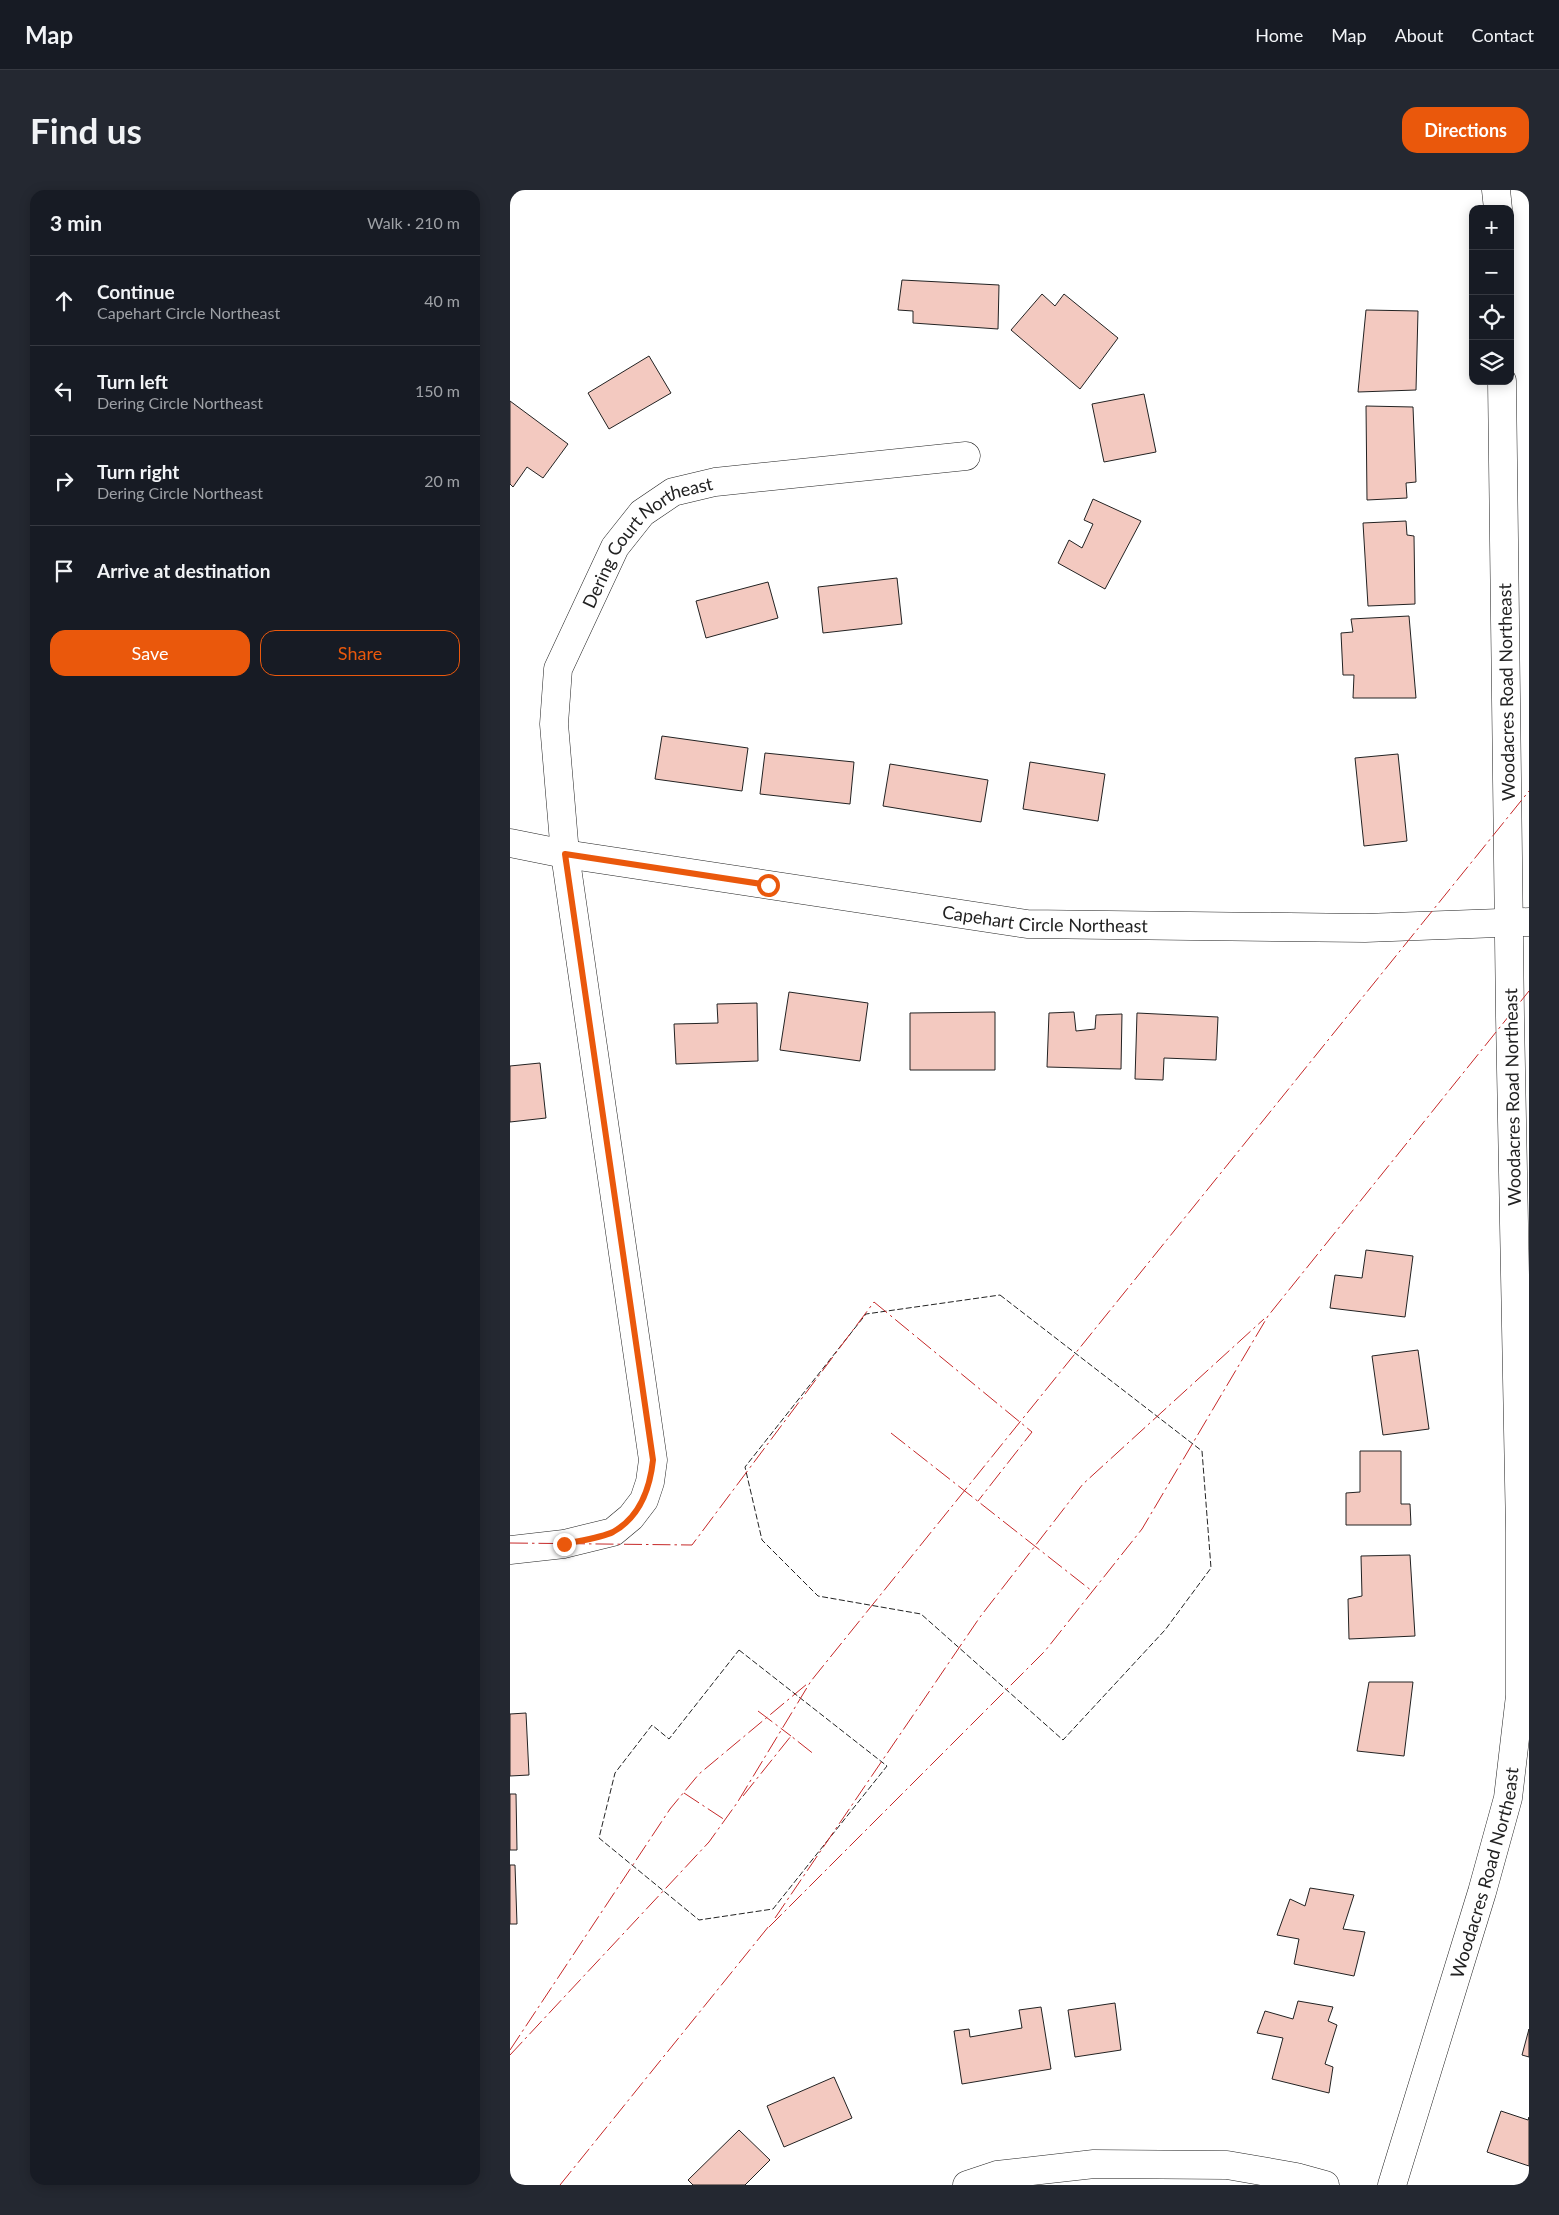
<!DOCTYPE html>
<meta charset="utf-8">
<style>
:root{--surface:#171b24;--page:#242831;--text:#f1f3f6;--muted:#9ea1a6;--line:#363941;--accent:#ea580c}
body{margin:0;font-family:Lato,sans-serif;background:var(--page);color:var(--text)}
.controls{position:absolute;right:15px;top:15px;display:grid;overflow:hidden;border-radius:10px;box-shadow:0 2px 12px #0003}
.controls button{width:45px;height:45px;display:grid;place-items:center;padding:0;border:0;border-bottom:1px solid var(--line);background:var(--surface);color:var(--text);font:25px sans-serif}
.stop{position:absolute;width:15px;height:15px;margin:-11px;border:4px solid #ea580c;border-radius:50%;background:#fff}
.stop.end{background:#ea580c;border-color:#fff;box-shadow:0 1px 5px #0008}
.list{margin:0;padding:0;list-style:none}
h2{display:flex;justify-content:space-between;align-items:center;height:65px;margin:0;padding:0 20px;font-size:21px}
h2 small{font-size:16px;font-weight:400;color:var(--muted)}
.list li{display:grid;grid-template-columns:32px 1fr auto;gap:15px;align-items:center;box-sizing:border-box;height:90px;padding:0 20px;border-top:1px solid var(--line)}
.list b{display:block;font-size:19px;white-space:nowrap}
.list p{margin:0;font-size:16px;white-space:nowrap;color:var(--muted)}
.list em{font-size:16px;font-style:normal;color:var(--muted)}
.actions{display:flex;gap:10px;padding:15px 20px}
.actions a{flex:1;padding:11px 0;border:1px solid var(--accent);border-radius:15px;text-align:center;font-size:18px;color:var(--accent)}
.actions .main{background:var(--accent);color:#fff}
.icon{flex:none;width:28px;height:28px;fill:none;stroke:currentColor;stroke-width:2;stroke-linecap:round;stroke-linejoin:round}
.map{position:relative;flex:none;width:1019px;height:1995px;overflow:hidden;border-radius:15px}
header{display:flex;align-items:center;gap:30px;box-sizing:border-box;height:70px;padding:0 25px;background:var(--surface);border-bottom:1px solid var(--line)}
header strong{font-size:24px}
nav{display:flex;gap:28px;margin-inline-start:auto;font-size:18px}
.intro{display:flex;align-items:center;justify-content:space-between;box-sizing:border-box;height:120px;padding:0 30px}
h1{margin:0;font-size:35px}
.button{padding:12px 22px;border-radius:15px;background:var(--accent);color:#fff;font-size:18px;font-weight:700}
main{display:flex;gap:30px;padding:0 30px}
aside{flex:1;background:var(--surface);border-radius:15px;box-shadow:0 2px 12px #0003}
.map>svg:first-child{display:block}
.building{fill:#f3c9c0;stroke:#222}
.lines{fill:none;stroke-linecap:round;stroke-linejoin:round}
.street-casing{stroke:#222;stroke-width:29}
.street{stroke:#fff;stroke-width:28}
.fence{stroke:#222;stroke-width:1;stroke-dasharray:6 2.5;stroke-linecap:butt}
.power{stroke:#c62828;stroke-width:1;stroke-dasharray:18 4 2.5 4;stroke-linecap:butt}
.route{stroke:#ea580c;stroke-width:6}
.labels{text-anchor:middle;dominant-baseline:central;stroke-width:4;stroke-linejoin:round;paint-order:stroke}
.street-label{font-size:18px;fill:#222;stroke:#fff}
</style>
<header>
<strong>Map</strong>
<nav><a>Home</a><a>Map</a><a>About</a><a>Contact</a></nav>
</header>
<div class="intro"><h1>Find us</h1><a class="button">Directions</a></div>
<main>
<aside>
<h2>3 min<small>Walk · 210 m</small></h2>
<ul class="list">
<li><svg class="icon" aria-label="ahead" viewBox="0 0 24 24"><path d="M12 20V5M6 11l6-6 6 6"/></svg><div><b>Continue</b><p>Capehart Circle Northeast</p></div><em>40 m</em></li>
<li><svg class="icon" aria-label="left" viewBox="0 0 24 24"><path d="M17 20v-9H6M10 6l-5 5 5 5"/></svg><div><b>Turn left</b><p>Dering Circle Northeast</p></div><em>150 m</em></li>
<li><svg class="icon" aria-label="right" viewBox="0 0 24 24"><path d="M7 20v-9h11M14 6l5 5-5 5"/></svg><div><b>Turn right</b><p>Dering Circle Northeast</p></div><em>20 m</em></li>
<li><svg class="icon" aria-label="arrive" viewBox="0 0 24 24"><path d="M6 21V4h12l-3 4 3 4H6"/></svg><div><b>Arrive at destination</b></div></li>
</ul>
<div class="actions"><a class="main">Save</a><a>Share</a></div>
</aside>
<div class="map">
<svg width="1019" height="1995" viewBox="0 0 1019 1995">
<rect width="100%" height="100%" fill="#fff"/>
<path class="building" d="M392,90L489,95L488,139L403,133V121L388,120Z
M532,104L545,116L554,104L608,148L570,199L501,140Z
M856,120L908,121L906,200L848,202Z
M139,166L161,203L99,239L78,203Z
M634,204L646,262L594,272L582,214Z
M0,211L58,254L33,288L17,277L3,297L0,294Z
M856,216L903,217L906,292L896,293L897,308L857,310Z
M583,309L631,331L595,399L548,373L559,350L572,358L583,334L574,330Z
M896,331L897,345L904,346L905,414L858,416L853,333Z
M387,388L392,434L313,443L308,397Z
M258,392L268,428L196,448L186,411Z
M899,426L906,508H843L844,485H833L831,443L843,442L841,429Z
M152,546L238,558L232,601L145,589Z
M255,563L344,572L340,614L250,604Z
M888,564L897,651L854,656L845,568Z
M520,572L595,584L588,631L513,619Z
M380,574L478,590L471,632L373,616Z
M279,802L358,813L350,871L270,860Z
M247,813L248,871L166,874L164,834L208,833L207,814Z
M485,822V880H400V823Z
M564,822L566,841L585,839L586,825L612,824L611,879L537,877L539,823Z
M627,823L708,827L706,870L654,868L653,890L625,889Z
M30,873L36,928L0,932V876Z
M856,1060L903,1066L895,1127L820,1118L825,1085L852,1088Z
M908,1160L919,1239L873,1245L862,1166Z
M850,1261H891V1314H900L901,1335H836V1303L850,1302Z
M900,1365L905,1446L839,1449L838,1409L852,1406L851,1366Z
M859,1492H903L894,1566L847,1561Z
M16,1523L19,1585L0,1586V1524Z
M0,1604H6L7,1660H0Z
M0,1675H5L7,1734H0Z
M800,1698L844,1705L833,1739L855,1742L844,1786L784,1774L789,1749L767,1745L780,1709L795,1716Z
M788,1811L823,1817L818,1831L827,1835L815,1874L823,1877L819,1903L762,1889L773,1848L747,1843L755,1821L783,1829Z
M605,1813L611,1860L565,1867L558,1820Z
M531,1817L541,1879L452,1894L444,1841L459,1839L460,1847L512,1838L509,1820Z
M1019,1839V1867L1012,1865Z
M324,1887L342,1928L274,1957L257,1916Z
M991,1921L1018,1930L1019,1927V1976L977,1962Z
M229,1940L260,1970L235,1995H183L178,1990Z"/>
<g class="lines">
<defs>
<g id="street">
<path d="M986,0L988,19"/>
<path id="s1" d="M0,653L55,664L517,734L855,738L1019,732"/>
<path id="s2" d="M0,1360L54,1354L103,1342L121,1327L134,1310L140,1292L143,1270L55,664L44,534L48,479L105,357L132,323L163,302L205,292L456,266"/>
<path d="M457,1995L487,1985L584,1974L717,1975L786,1987L815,1995"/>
<path id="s3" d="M882,1995L972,1702L998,1608L1010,1506V1342L1000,827L992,191"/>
</g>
</defs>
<use href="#street" class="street-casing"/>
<use href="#street" class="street"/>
<path class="fence" d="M490,1105L692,1261L701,1378L655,1440L553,1550L411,1424L308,1406L252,1350L235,1277L356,1124Z
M229,1460L377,1576L263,1719L189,1730L89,1648L105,1583L142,1535L159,1549Z"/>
<path class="power" d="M381,1243L582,1401
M0,1353L182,1355L364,1112L522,1242L468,1311
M248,1521L281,1546
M174,1603L215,1630
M233,1606L281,1546L305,1565
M265,1728L470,1427L573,1294L754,1129
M259,1737L535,1461L632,1339L758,1126L1019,801
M0,1860L160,1619L189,1584L297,1494
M0,1865L199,1652L227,1613L301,1491L1019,601
M50,1995L259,1736"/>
</g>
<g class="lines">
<path class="route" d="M54,1354C67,1351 91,1348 103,1342C130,1327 140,1298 143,1270L55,664L258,695"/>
</g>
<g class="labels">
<g class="street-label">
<text stroke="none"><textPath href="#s2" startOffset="1151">Dering Court Northeast</textPath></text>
<text transform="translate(996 502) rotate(-91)">Woodacres Road Northeast</text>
<text stroke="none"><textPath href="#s1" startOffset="541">Capehart Circle Northeast</textPath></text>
<text transform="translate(1002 907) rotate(-91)">Woodacres Road Northeast</text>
<text stroke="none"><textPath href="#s3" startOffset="326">Woodacres Road Northeast</textPath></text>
</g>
</g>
</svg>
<div class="controls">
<button>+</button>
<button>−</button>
<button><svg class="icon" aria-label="locate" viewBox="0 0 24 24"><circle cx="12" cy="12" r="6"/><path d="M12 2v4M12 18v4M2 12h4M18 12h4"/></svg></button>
<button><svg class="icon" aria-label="layers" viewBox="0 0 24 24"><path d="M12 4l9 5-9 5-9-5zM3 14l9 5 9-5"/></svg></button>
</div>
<div class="stop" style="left:258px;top:695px"></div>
<div class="stop end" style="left:54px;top:1354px"></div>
</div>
</main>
